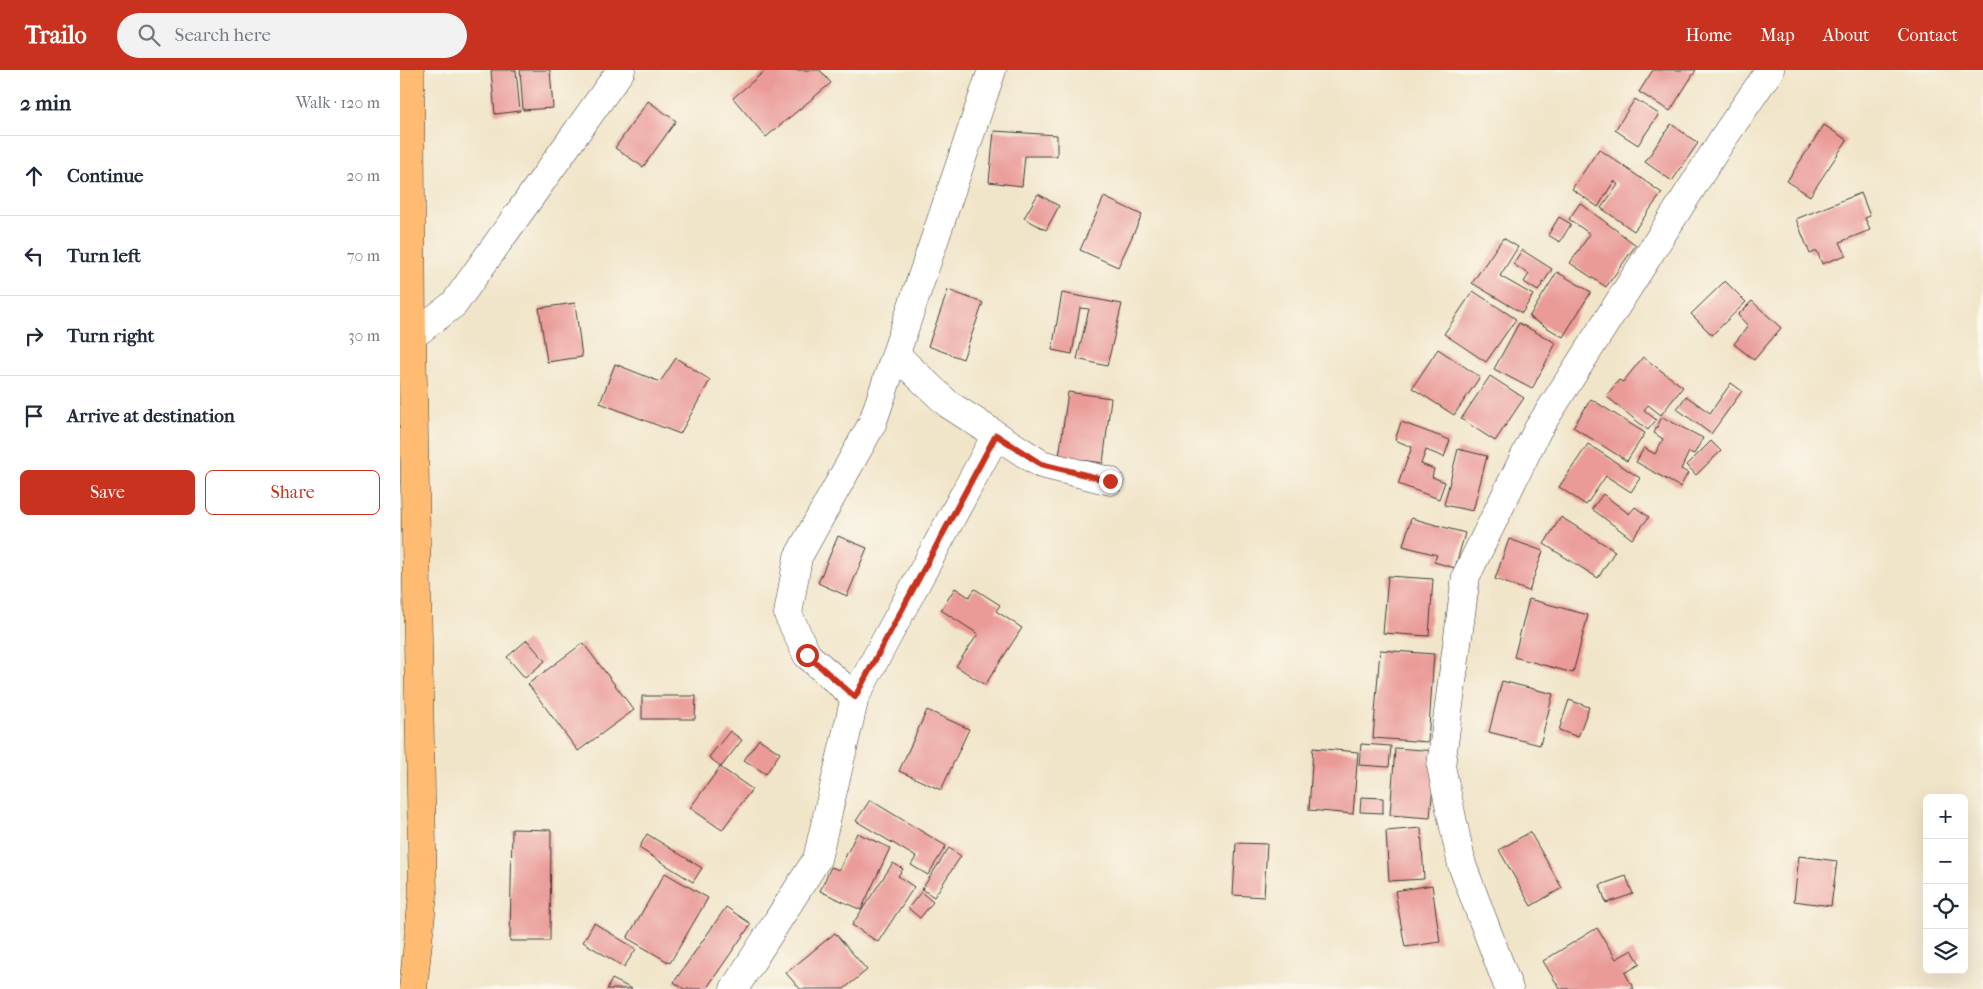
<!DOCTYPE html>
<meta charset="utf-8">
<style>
:root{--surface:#fff;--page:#f2f2f3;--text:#1f2937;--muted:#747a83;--line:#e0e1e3;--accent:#c8321e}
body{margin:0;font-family:"IM FELL French Canon",serif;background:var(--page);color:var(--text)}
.controls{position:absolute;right:15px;bottom:15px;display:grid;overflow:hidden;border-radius:8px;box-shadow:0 5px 20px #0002}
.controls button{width:45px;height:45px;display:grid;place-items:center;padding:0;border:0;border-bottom:1px solid var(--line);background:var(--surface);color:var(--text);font:25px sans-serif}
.stop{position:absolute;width:15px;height:15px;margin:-11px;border:4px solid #c8321e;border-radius:50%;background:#fff}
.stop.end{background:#c8321e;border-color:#fff;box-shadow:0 1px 5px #0008}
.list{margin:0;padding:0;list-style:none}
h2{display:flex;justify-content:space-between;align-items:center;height:65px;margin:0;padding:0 20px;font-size:21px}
h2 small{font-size:16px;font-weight:400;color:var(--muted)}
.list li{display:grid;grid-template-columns:32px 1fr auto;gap:15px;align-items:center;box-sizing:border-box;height:80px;padding:0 20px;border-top:1px solid var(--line)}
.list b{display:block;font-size:19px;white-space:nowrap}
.list em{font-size:16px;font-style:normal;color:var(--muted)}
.actions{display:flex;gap:10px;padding:15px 20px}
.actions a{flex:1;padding:11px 0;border:1px solid var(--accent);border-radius:8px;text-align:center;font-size:18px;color:var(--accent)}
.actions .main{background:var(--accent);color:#fff}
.icon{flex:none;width:28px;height:28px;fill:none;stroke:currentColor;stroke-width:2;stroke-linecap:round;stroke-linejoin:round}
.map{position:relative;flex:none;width:1583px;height:919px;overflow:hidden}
header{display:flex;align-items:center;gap:30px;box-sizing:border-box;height:70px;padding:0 25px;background:var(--accent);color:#fff}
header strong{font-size:24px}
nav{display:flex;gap:28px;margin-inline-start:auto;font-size:18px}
.search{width:350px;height:45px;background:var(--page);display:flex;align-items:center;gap:12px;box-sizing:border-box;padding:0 18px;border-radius:28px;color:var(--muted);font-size:19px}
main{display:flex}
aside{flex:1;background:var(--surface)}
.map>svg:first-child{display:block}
.building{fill:#ea9a97}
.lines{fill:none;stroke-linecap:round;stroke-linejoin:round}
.minor-casing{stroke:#3c3a36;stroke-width:29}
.trunk-casing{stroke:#3c3a36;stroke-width:29}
.minor{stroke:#fff;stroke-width:28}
.trunk{stroke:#ffbb71;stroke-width:28}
.route{stroke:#c8321e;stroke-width:6}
</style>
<header>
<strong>Trailo</strong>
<div class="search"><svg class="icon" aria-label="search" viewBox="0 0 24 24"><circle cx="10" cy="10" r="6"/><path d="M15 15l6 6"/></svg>Search here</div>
<nav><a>Home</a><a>Map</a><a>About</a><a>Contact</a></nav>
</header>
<main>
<aside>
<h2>2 min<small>Walk · 120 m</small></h2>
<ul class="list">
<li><svg class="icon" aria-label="ahead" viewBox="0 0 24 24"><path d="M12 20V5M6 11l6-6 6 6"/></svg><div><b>Continue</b></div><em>20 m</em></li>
<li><svg class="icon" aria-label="left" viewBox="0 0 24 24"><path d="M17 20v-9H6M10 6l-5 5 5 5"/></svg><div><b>Turn left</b></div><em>70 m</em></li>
<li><svg class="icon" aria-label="right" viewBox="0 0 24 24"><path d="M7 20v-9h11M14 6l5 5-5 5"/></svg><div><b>Turn right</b></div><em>30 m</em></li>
<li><svg class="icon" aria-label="arrive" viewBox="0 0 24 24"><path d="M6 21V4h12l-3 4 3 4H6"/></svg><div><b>Arrive at destination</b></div></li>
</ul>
<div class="actions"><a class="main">Save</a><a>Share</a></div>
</aside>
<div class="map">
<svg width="1583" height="919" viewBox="0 0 1583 919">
<rect width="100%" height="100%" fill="#fbf7ec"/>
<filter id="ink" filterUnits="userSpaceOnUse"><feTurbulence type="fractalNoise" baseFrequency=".02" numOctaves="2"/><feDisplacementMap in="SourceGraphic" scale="10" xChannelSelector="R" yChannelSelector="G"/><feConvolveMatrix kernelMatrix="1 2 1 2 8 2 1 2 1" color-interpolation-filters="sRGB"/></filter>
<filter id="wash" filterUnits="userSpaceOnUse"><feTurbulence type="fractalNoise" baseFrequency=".0096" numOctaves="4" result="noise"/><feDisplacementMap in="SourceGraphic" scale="20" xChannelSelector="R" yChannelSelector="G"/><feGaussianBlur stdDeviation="1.12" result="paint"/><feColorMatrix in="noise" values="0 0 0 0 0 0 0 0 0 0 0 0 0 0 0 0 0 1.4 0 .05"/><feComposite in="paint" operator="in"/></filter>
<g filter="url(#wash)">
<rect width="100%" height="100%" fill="#f1e5c9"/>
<g id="blocks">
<path class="building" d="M91,0H116L120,41L95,44Z
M120,0H150L153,38L123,40Z
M366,0H420L431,13L366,67L333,28Z
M1253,0H1296L1270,41L1239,22Z
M1235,29L1259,44L1238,75L1215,60Z
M248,31L276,51L243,97L215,78Z
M1271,54L1298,73L1272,111L1245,92Z
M1424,55L1447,70L1410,126L1387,111Z
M594,61L657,65V86H625L622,116L589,112Z
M1199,79L1262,123L1234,161L1201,138L1218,115L1214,111L1198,137L1172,119Z
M1461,123L1470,146L1465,148L1470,160L1440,172L1446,185L1422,194L1417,181L1410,184L1396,149Z
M638,124L659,136L646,160L624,148Z
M704,127L742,145L718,197L680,180Z
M1180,133L1236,175L1206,217L1170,193L1190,164L1169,149Z
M1159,147L1171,154L1160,172L1148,165Z
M1103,168L1118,177L1100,206L1133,225L1122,243L1072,213Z
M1122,180L1152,199L1138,221L1124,212L1129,204L1113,194Z
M1157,202L1191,222L1163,267L1129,247Z
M1325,211L1346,232L1312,265L1291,244Z
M548,220L583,233L563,289L528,276Z
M1073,221L1116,249L1086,292L1044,264Z
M662,223L722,234L707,296L677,289L689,239L680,238L672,284L652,280Z
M1352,231L1381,258L1354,290L1334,274L1348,256L1338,245Z
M175,233L182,287L147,292L139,238Z
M1119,253L1156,273L1132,319L1094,299Z
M1038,279L1080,307L1054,345L1012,318Z
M1243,287L1283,317L1261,345L1248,335L1244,340L1256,350L1248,360L1206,326L1219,310L1223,312Z
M276,288L310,310L280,364L200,333L215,294L260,312Z
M1090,306L1124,328L1095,371L1061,349Z
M1331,313L1342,321L1311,364L1277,339L1286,326L1310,343Z
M668,322L711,328L703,393L659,387Z
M1191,329L1245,363L1227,391L1173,357Z
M1262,347L1303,368L1294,384L1289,382L1281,399L1288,403L1280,417L1236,392L1244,378L1255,384L1263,369L1254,363Z
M1001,352L1050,370L1044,387L1026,380L1021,394L1034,399L1032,407L1045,412L1039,429L998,414L1012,377L995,370Z
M1311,371L1321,381L1296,405L1287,395Z
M1188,374L1240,408L1231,422L1206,406L1186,435L1159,417Z
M1058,379L1087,386L1073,441L1044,435Z
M1203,424L1229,444L1235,437L1249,447L1232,469L1192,439Z
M1161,447L1215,481L1198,508L1144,474Z
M1011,448L1065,463L1055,498L1034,492L1037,485L1003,476Z
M438,466L467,478L447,526L418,513Z
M1109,469L1143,481L1129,521L1095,509Z
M988,506L1033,509L1029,566L983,563Z
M555,518L569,527L575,519L600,535L596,541L622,558L585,615L556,596L578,564L541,540Z
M1129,529L1188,545L1173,603L1114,587Z
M127,570L145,591L125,608L107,587Z
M183,573L234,640L178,681L128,614Z
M980,580L1034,584L1028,672L973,668Z
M1102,611L1153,624L1140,675L1089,662Z
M242,626H296L295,649H242Z
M1169,630L1189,637L1178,667L1159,660Z
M527,640L569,659L541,720L499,701Z
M330,661L342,670L321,697L309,687Z
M359,669L380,683L366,704L344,690Z
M961,674L991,676L989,697L959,695Z
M913,678L958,682L953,744L909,740Z
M995,678L1036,681L1030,748L990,745Z
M320,697L352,719L322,760L290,738Z
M961,727L983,728V743L960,742Z
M470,730L546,776L528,805L511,795L516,787L456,751Z
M1021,758L1024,809L989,811L986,761Z
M112,759L151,760L150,871H110Z
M1130,762L1162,818L1131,836L1099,780Z
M457,763L490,778L461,840L420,821L431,797L439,800Z
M247,764L302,798L293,812L239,778Z
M836,773L867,774L864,827L833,825Z
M549,778L561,786L534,827L522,819Z
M1399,786L1437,791L1431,836L1394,831Z
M493,793L503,799L498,806L514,817L478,872L452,855Z
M265,803L308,828L270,893L227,868Z
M1226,806L1233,824L1206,833L1200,815Z
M1032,815L1040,872L1005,877L995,821Z
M521,822L533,832L520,848L508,838Z
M326,837L351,854L306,919H284L274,912Z
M194,853L236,879L224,897L183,872Z
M1197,858L1216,889L1232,880L1240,894L1225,903L1234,919H1160L1143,891Z
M435,863L467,900L444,919H400L386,903Z
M212,909L232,919H207Z"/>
</g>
</g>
<g filter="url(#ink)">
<use href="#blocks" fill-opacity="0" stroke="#3c3a36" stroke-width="1"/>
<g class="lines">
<defs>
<path id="minor" d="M12,266L54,234L221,0
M496,285L548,334L641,394L710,411
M455,627L407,585L388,544L398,487L472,354L592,0
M334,919L417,789L455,627L596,365
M1109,919L1062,795L1041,696L1066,506L1138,359L1324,67L1370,0"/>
<path id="trunk" d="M10,0L12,266L23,825L13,919"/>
</defs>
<use href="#minor" class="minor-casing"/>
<use href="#trunk" class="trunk-casing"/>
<use href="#minor" class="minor"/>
<use href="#trunk" class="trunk"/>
</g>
</g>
<g class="lines" filter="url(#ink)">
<path class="route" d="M407,585L455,627L596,365L641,394L710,411"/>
</g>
</svg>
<div class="controls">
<button>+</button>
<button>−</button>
<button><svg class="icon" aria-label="locate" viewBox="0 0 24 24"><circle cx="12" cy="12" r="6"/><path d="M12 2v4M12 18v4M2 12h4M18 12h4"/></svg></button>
<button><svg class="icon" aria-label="layers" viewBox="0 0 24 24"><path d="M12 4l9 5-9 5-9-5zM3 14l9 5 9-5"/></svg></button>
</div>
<div class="stop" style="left:407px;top:585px"></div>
<div class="stop end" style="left:710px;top:411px"></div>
</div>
</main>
